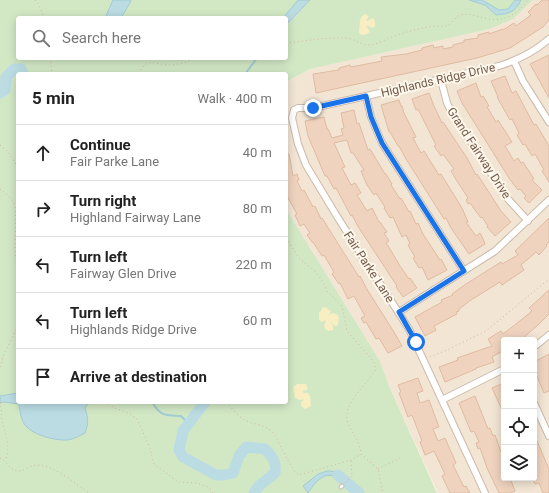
<!DOCTYPE html>
<meta charset="utf-8">
<style>
:root{--surface:#fff;--page:#f2f2f2;--text:#222;--muted:#767676;--line:#e0e0e0}
body{margin:0;font-family:Roboto,sans-serif;background:var(--page);color:var(--text)}
.controls{position:absolute;right:12px;bottom:12px;display:grid;overflow:hidden;border-radius:4px;box-shadow:0 2px 10px #0003}
.controls button{width:36px;height:36px;display:grid;place-items:center;padding:0;border:0;border-bottom:1px solid var(--line);background:var(--surface);color:var(--text);font:20px sans-serif}
.stop{position:absolute;width:12px;height:12px;margin:-9px;border:3px solid #1a73e8;border-radius:50%;background:#fff}
.stop.end{background:#1a73e8;border-color:#fff;box-shadow:0 1px 4px #0008}
.list{margin:0;padding:0;list-style:none}
h2{display:flex;justify-content:space-between;align-items:center;height:52px;margin:0;padding:0 16px;font-size:17px}
h2 small{font-size:13px;font-weight:400;color:var(--muted)}
.list li{display:grid;grid-template-columns:26px 1fr auto;gap:12px;align-items:center;box-sizing:border-box;height:56px;padding:0 16px;border-top:1px solid var(--line)}
.list b{display:block;font-size:15px;white-space:nowrap}
.list p{margin:0;font-size:13px;white-space:nowrap;color:var(--muted)}
.list em{font-size:13px;font-style:normal;color:var(--muted)}
.icon{flex:none;width:22px;height:22px;fill:none;stroke:currentColor;stroke-width:2;stroke-linecap:round;stroke-linejoin:round}
.map{position:relative;flex:none;width:549px;height:493px;overflow:hidden}
.search{position:absolute;background:var(--surface);box-shadow:0 2px 10px #0003;left:16px;top:16px;width:272px;height:44px;display:flex;align-items:center;gap:10px;box-sizing:border-box;padding:0 14px;border-radius:4px;color:var(--muted);font-size:15px}
.panel{position:absolute;background:var(--surface);box-shadow:0 2px 10px #0003;left:16px;top:72px;width:272px;height:332px;border-radius:4px}
.map>svg:first-child{display:block}
.residential{fill:#f2e5d4;fill-rule:evenodd}
.green{fill:#d2e8c5;fill-rule:evenodd}
.sand{fill:#f8eec2}
.water{fill:#bbdce3;stroke:#a2cbd4}
.lines{fill:none;stroke-linecap:round;stroke-linejoin:round}
.stream{stroke:#a2cbd4;stroke-width:2}
.river{stroke:#bbdce3;stroke-width:11}
.building{fill:#efd3bf;stroke:#e0bba0}
.service-casing{stroke:#ccbbac;stroke-width:5}
.minor-casing{stroke:#ccbbac;stroke-width:8}
.path{stroke:#d3b7a2;stroke-width:1;stroke-dasharray:1 3;stroke-linecap:butt}
.service{stroke:#fff;stroke-width:3}
.minor{stroke:#fff;stroke-width:6}
.route{stroke:#1a73e8;stroke-width:5}
.labels{text-anchor:middle;dominant-baseline:central;stroke-width:4;stroke-linejoin:round;paint-order:stroke}
.street-label{font-size:12px;fill:#725b4c;stroke:#fef7eb}
</style>
<div class="map">
<svg width="549" height="493" viewBox="0 0 549 493">
<rect width="100%" height="100%" fill="#fbf3e5"/>
<path class="residential" d="M533,0H549V493H438L389,386L380,361L286,209V82L310,69L513,19ZM504,340H534V478H504Z"/>
<path class="green" d="M0,0H533L513,19L489,29L310,69L286,82V74H18V402H286V209L380,361L389,386L437,493H0ZM18,18H286V58H18Z"/>
<path class="sand" d="M366,14L369,17L366,20L367,21L373,18L375,21V26L373,28L366,25L370,32L367,34L362,35L359,33L360,20L363,15Z
M325,307L331,311L328,316L332,313L336,314L339,317L338,325L335,326L331,322L333,326V330L328,331L325,329L324,326L326,320L321,322L319,320V313L321,311L322,308Z
M297,384H306L308,389L303,391V393H308L310,396L311,406L305,409L301,406V403L304,399L300,400L295,398L293,387Z"/>
<path class="water" d="M113,0H130L131,1L121,18H105Z
M298,0H310L286,25V18H283Z
M469,0H482L499,10L508,9L515,0H521C516,12 508,14 496,15L485,5Z
M18,393V402H89L85,408C88,418 89,423 85,433C79,436 74,439 68,440C56,441 32,435 25,425C21,420 20,411 19,404L4,402L0,403V396Z
M327,471C338,471 343,474 351,481L347,487C344,484 341,480 337,478C324,469 314,484 308,493L303,486L318,474Z"/>
<g class="lines">
<path class="stream" d="M245,74L257,58
M152,402C161,417 166,415 181,416L188,423"/>
<path class="river" d="M0,93L5,90L6,77L14,69H21L23,74
M205,402L183,431L179,450L183,457L216,475H224L233,473L239,456L246,447L265,449C272,456 277,462 275,473L259,486L254,493
M338,475L359,493"/>
</g>
<path class="building" d="M542,0H549V20L543,27L510,48L477,58L316,93L313,74L339,70V68L350,65L351,67L382,61L381,57L406,54L422,50V48L433,45L434,48L443,46V49L453,47V45L464,42V40L478,38V35L489,32V34L503,29V30L514,23L516,26L531,15L528,12L536,4L537,5Z
M549,55V98L530,64Z
M505,76L512,93L516,91L534,125L536,124L549,146V182L542,171L544,170L535,154L532,156L525,144L523,145L517,135L519,133L512,119L510,120L497,97H498L491,81Z
M476,83L481,97L483,96L489,106L487,107L496,122L498,120L512,142L505,146L514,161L518,158L521,163L523,162L534,179L532,180L542,190L529,203L524,198L526,196L520,189L518,190L509,178L462,103L457,91Z
M429,93L434,106L442,123L443,122L467,158L476,175L477,174L501,211L511,222L495,236L487,227L488,226L482,217L481,218L470,203L468,204L466,200L468,198L457,181L451,171L454,169L443,154L441,156L434,146L436,145L418,109L416,110L412,99Z
M399,100L401,106H402L404,113L416,137L413,138L421,153L424,151L439,175L441,174L462,208L468,222H466L476,236L480,233L484,241L485,244L469,254L451,228L446,218L444,219L406,159L399,146H398L390,132H389L381,105Z
M354,110L357,124L359,123L368,150L370,149L385,174H386L392,184L391,185L400,199L401,198L409,212L410,211L416,224L418,223L423,234L440,260L441,259L447,270L428,280L422,267L419,268L413,258L415,257L408,245L410,244L406,235L402,237L393,217L390,218L384,208L385,207L376,193L374,195L367,185L361,171L364,170L353,153H351L347,140L334,143L345,167L342,168L351,185L355,183L361,193L357,195L367,211L372,208L379,222H380L387,232L384,233L389,241L386,243L390,249L400,266L409,279L410,278L417,288L403,297L396,287L397,286L359,228L352,215L351,216L336,188L334,189L327,176H325L308,136L305,121L324,117L327,129H328L332,138L343,135L341,129L344,128L341,113Z
M286,154H289L293,176L297,174L299,180L297,181L302,191L304,190L313,207L315,206L321,219L322,218L359,277L360,276L368,291L394,332L402,346L388,353L379,338L376,339L366,322L364,323L361,318L365,316L354,296L348,299L340,283L339,284L332,274L334,272L324,255L322,256L313,242H312L307,235L310,233L304,224L300,226L295,215L297,214L286,194Z
M549,218V242L546,245L547,246L539,255L536,252L521,265L524,270L502,285L500,282L471,300L459,309V311L456,312L457,314L434,326L436,330L425,336L415,317L442,302L441,300L453,295L452,294L466,284L501,262L502,264L518,255L515,251Z
M549,290V314L539,324L521,340H504V350L492,357L494,362L476,368V369L445,382L439,367L458,360L457,358L492,346L488,339L501,331L503,334L516,324L532,311L529,308Z
M549,354V391L544,393L534,369V362Z
M418,378L423,391L417,393L420,403L429,400L439,427L433,429L438,441L445,438L456,463L453,465L464,487L466,486L470,493H450L442,476L445,474L434,451L425,455L420,442L422,441L412,415L408,417L399,393L401,392L398,385Z
M504,383V414L492,388Z
M475,396L488,429L490,428L493,436L495,435L501,452L503,451L504,455V478H510L515,491L510,493H499L487,468L480,448L478,449L476,443L479,442L474,431L471,432L459,403Z
M534,434L549,469V493H543L539,483L535,484L532,478H534Z"/>
<g class="lines">
<defs>
<path id="service" d="M341,487L342,486"/>
<path id="minor" d="M514,61L523,81L549,122
M441,80L447,103L451,111L507,198L528,221
M366,96L371,117L382,143L464,271
M399,312L495,251L549,200
M534,347L549,335
M442,400L504,369
M534,403L549,436
M485,493L409,329L338,218L306,165L298,144L292,118L294,110L298,108H313L499,66C518,60 534,52 549,39"/>
</defs>
<use href="#service" class="service-casing"/>
<use href="#minor" class="minor-casing"/>
<path class="path" d="M35,0L39,5L44,18
M286,43C306,41 327,37 347,38C354,39 360,44 367,45C376,46 387,38 395,36C406,32 417,29 428,27C434,25 442,28 449,25C453,22 455,17 460,15C468,13 476,16 484,18C503,23 517,15 528,0
M50,58L52,74
M139,74C145,55 158,66 171,65C180,64 188,62 195,58
M0,145L9,153L18,168
M0,189C4,192 9,196 12,200C21,214 10,247 18,266
M286,238L299,258L316,272L323,282L327,291L342,306L347,331L373,361L375,364V371C366,385 341,405 348,423C353,435 360,441 361,454L378,469L383,493
M430,357L447,350L486,331L549,279
M0,367L4,354L18,326
M0,398C1,405 1,413 2,420C4,434 12,446 5,460
M105,402L115,408L129,413L137,419L150,448L154,464L178,482L197,483L208,487L213,493
M227,402C232,409 239,418 247,421C256,425 266,425 273,433C280,442 291,471 299,475L351,460L361,454
M0,458C7,461 9,469 17,471C24,472 30,465 37,465C56,466 74,483 89,493
M378,469L400,458
M345,483L352,476L351,461"/>
<use href="#service" class="service"/>
<use href="#minor" class="minor"/>
</g>
<g class="lines">
<path class="route" d="M313,108L366,96L371,117L382,143L464,271L399,312L416,342"/>
</g>
<g class="labels">
<g class="street-label">
<text transform="translate(438 80) rotate(-13)">Highlands Ridge Drive</text>
<text transform="translate(479 153) rotate(57)">Grand Fairway Drive</text>
<text transform="translate(369 267) rotate(57)">Fair Parke Lane</text>
</g>
</g>
</svg>
<div class="controls">
<button>+</button>
<button>−</button>
<button><svg class="icon" aria-label="locate" viewBox="0 0 24 24"><circle cx="12" cy="12" r="6"/><path d="M12 2v4M12 18v4M2 12h4M18 12h4"/></svg></button>
<button><svg class="icon" aria-label="layers" viewBox="0 0 24 24"><path d="M12 4l9 5-9 5-9-5zM3 14l9 5 9-5"/></svg></button>
</div>
<div class="stop" style="left:416px;top:342px"></div>
<div class="stop end" style="left:313px;top:108px"></div>
<div class="search"><svg class="icon" aria-label="search" viewBox="0 0 24 24"><circle cx="10" cy="10" r="6"/><path d="M15 15l6 6"/></svg>Search here</div>
<section class="panel">
<h2>5 min<small>Walk · 400 m</small></h2>
<ul class="list">
<li><svg class="icon" aria-label="ahead" viewBox="0 0 24 24"><path d="M12 20V5M6 11l6-6 6 6"/></svg><div><b>Continue</b><p>Fair Parke Lane</p></div><em>40 m</em></li>
<li><svg class="icon" aria-label="right" viewBox="0 0 24 24"><path d="M7 20v-9h11M14 6l5 5-5 5"/></svg><div><b>Turn right</b><p>Highland Fairway Lane</p></div><em>80 m</em></li>
<li><svg class="icon" aria-label="left" viewBox="0 0 24 24"><path d="M17 20v-9H6M10 6l-5 5 5 5"/></svg><div><b>Turn left</b><p>Fairway Glen Drive</p></div><em>220 m</em></li>
<li><svg class="icon" aria-label="left" viewBox="0 0 24 24"><path d="M17 20v-9H6M10 6l-5 5 5 5"/></svg><div><b>Turn left</b><p>Highlands Ridge Drive</p></div><em>60 m</em></li>
<li><svg class="icon" aria-label="arrive" viewBox="0 0 24 24"><path d="M6 21V4h12l-3 4 3 4H6"/></svg><div><b>Arrive at destination</b></div></li>
</ul>
</section>
</div>
